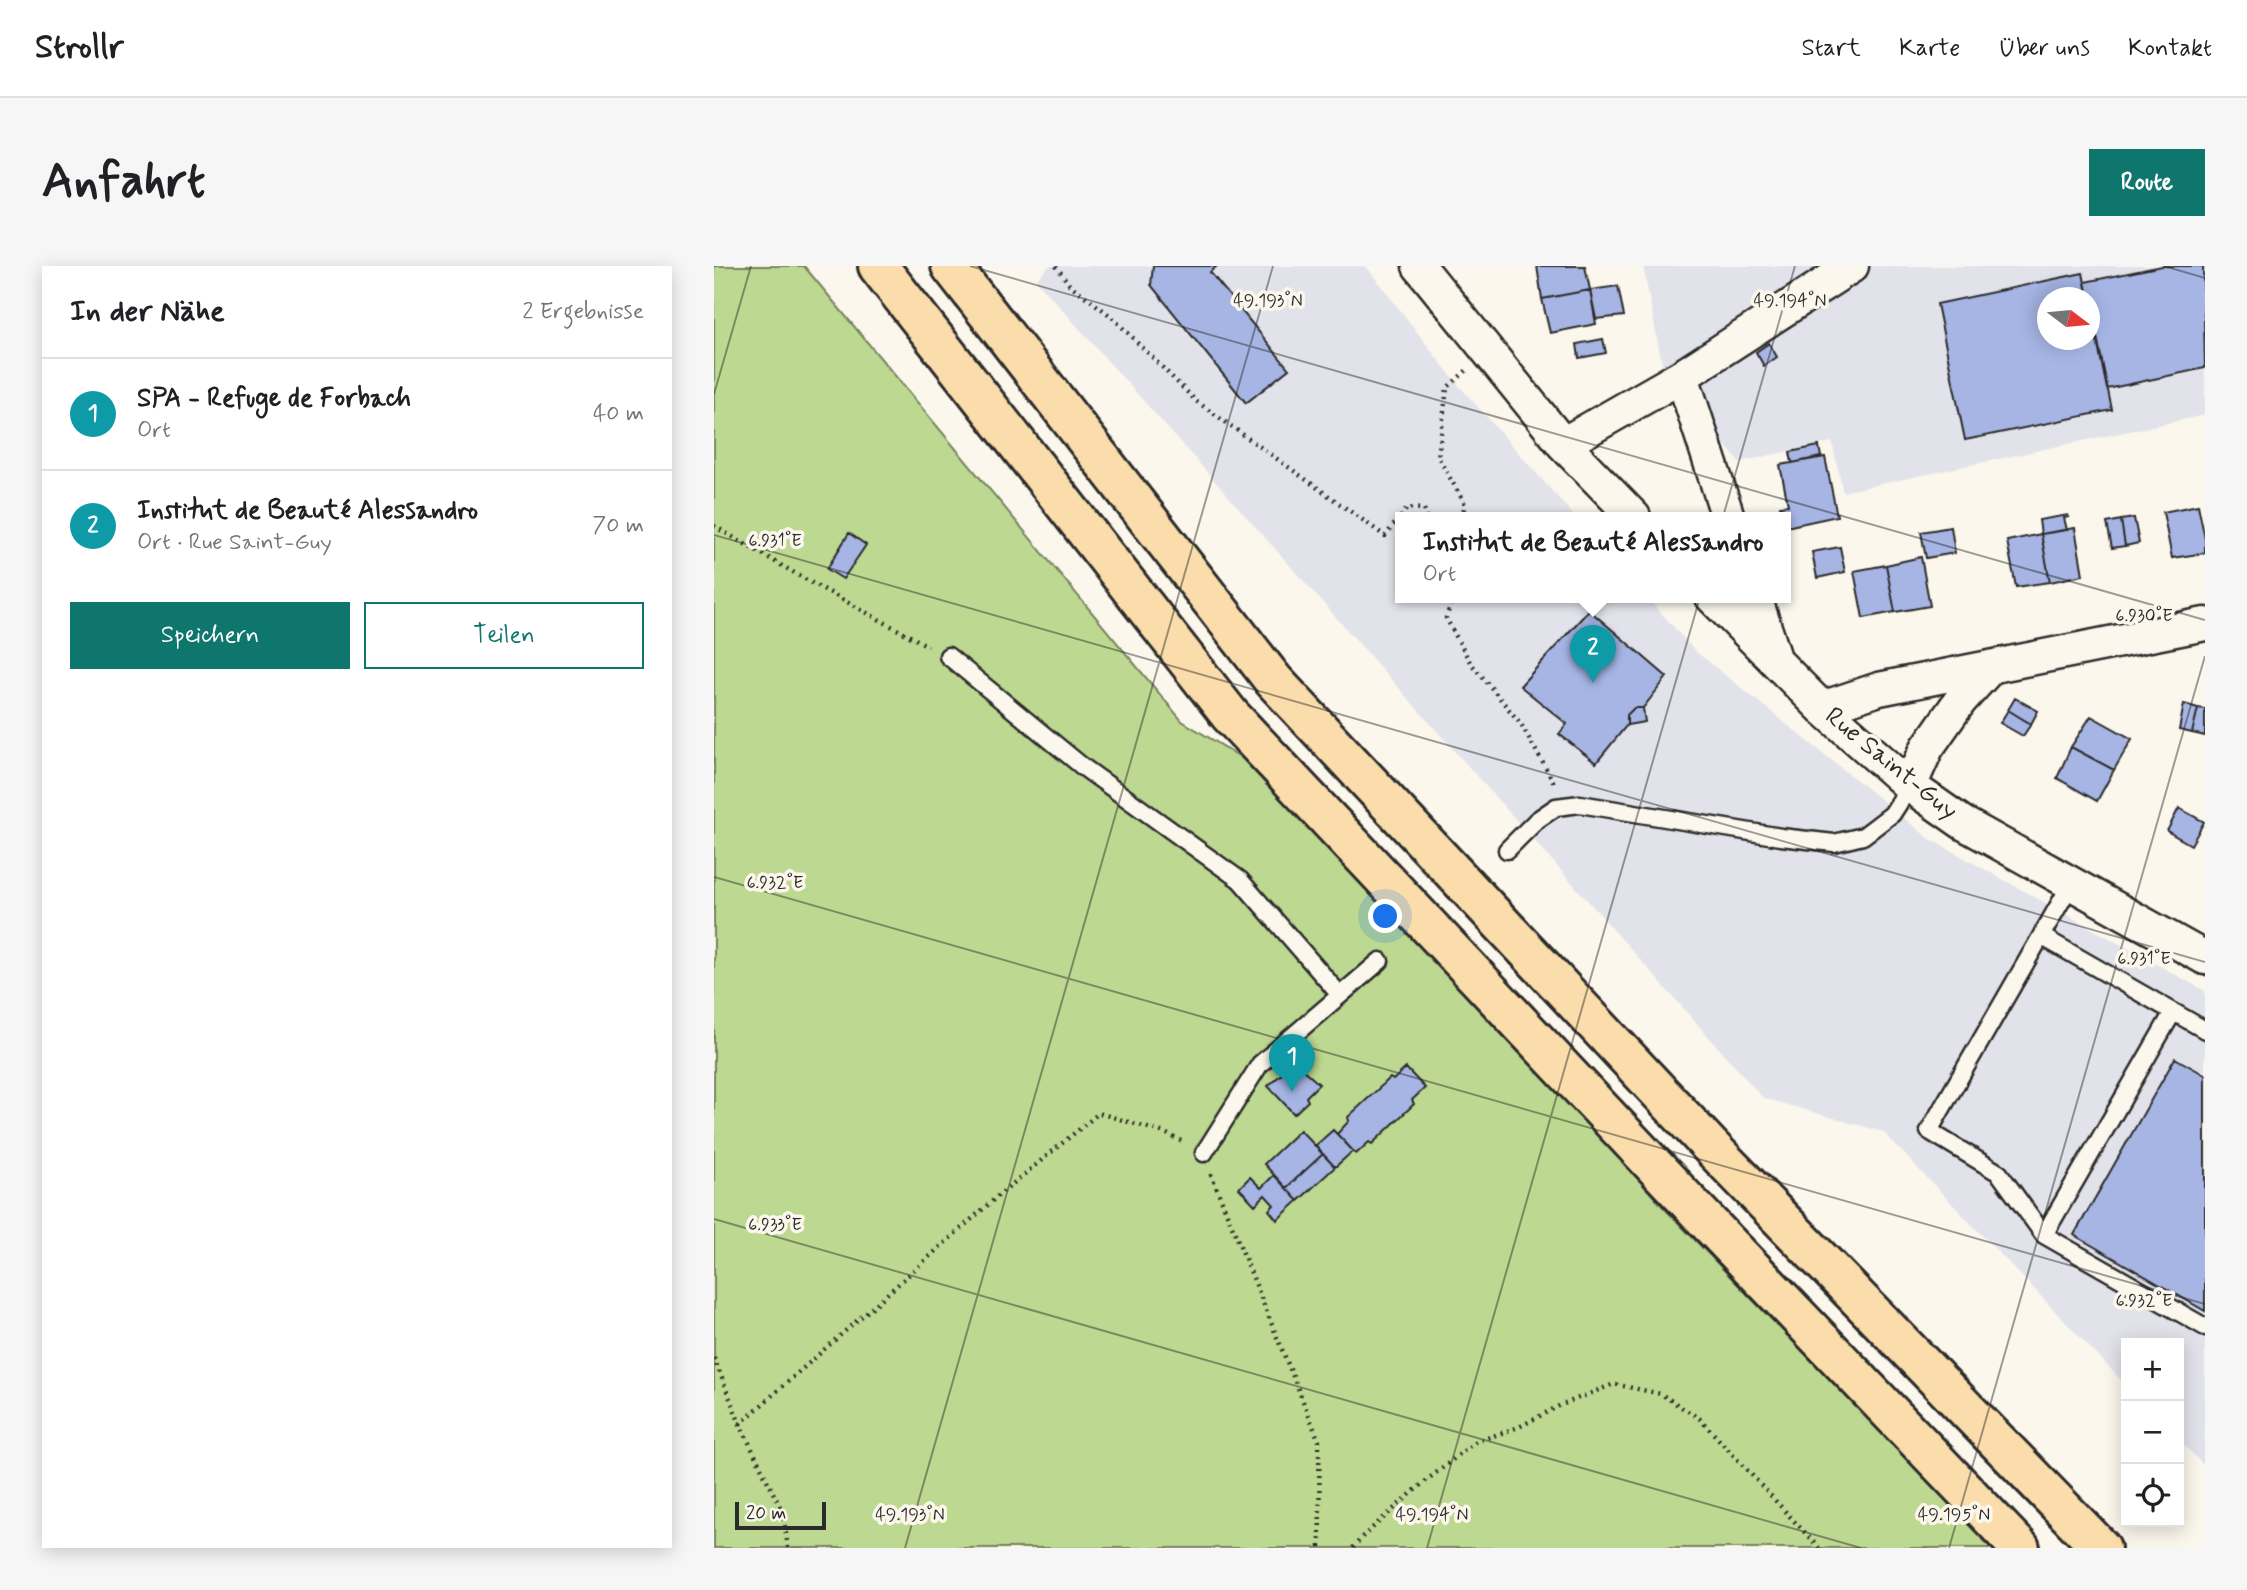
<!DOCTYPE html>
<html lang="de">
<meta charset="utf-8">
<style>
:root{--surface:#fff;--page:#f6f6f6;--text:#202124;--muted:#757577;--line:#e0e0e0;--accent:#0f766e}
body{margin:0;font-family:Mynerve,sans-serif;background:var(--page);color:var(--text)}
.controls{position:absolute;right:21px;bottom:21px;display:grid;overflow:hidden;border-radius:0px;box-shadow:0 4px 18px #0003}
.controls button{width:63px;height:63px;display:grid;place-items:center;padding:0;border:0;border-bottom:2px solid var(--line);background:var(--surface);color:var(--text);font:35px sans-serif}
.compass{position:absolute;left:1323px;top:21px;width:63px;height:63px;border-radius:50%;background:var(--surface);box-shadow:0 4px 18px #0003;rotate:106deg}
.scale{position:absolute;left:21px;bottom:18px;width:91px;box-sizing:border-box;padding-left:7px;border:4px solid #2b2b2b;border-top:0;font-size:19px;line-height:24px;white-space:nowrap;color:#2b2b2b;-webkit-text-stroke:5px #fbf7ec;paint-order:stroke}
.you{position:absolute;left:672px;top:651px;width:24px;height:24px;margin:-18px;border:5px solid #fff;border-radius:50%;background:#1a73e8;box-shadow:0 0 0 10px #1a73e833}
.badge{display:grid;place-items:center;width:46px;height:46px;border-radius:50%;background:var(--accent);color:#fff;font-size:23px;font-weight:700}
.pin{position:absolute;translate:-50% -58px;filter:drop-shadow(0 2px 4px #0008)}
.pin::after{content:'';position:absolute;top:37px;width:24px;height:21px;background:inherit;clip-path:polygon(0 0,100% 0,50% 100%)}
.popup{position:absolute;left:681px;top:246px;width:396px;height:91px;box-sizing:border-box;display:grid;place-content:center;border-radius:0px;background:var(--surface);filter:drop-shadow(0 2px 5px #0005);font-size:23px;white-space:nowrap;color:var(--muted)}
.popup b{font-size:26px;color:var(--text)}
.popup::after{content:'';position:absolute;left:50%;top:100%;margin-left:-14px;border:14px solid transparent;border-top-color:var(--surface)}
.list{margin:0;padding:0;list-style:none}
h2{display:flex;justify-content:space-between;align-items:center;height:91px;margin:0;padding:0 28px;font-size:30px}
h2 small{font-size:23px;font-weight:400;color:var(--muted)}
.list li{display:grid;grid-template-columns:46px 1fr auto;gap:21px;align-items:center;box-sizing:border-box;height:112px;padding:0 28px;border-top:2px solid var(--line)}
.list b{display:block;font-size:26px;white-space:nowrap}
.list p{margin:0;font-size:23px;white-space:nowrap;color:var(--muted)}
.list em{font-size:23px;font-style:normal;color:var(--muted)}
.actions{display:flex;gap:14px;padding:21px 28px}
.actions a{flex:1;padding:16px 0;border:2px solid var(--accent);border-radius:0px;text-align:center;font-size:24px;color:var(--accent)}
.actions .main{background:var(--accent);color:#fff}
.icon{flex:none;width:38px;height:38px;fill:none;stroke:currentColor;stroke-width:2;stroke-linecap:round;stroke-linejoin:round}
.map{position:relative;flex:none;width:1491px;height:1282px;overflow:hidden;border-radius:0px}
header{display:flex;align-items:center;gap:42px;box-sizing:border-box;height:98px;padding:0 35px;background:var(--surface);border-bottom:2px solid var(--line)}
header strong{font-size:33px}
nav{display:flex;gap:38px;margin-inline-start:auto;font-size:24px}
.intro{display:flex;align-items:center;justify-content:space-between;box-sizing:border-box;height:168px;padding:0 42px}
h1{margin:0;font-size:49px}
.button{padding:18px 32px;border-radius:0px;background:var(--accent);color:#fff;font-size:24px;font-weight:700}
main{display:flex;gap:42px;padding:0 42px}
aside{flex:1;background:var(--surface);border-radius:0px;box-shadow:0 4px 18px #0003}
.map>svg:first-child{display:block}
.built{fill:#e2e3ea;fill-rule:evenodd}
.green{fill:#bdd890;stroke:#74825e;stroke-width:2}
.building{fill:#a6b5e4;stroke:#2b2b2b;stroke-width:2}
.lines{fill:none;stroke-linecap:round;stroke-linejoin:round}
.service-casing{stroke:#2b2b2b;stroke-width:21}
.minor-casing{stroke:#2b2b2b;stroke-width:37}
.motorway-casing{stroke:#2b2b2b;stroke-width:44}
.path{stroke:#2b2b2b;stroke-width:4.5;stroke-dasharray:2 5;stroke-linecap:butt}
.service{stroke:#fbf7ec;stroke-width:16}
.minor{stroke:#fbf7ec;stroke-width:32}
.motorway{stroke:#fbddab;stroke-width:38}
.ticks{fill:none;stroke:#2b2b2b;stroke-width:2;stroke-opacity:0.45}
.labels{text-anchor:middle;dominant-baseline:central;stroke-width:7;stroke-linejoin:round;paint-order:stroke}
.street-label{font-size:26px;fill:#2b2b2b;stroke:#fbf7ec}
.ticks-label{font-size:18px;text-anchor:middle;fill:#2b2b2b;stroke:#fbf7ec;stroke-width:7;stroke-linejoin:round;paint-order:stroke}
</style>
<header>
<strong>Strollr</strong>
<nav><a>Start</a><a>Karte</a><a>Über uns</a><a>Kontakt</a></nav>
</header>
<div class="intro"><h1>Anfahrt</h1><a class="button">Route</a></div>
<main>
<aside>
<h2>In der Nähe<small>2 Ergebnisse</small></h2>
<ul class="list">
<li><span class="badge" style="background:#0f9aa8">1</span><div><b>SPA - Refuge de Forbach</b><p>Ort</p></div><em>40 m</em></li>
<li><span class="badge" style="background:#0f9aa8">2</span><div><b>Institut de Beauté Alessandro</b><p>Ort · Rue Saint-Guy</p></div><em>70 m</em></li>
</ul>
<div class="actions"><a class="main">Speichern</a><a>Teilen</a></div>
</aside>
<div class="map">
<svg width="1491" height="1282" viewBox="0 0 1491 1282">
<rect width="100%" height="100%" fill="#fbf7ec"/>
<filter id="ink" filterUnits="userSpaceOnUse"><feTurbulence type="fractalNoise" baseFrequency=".0143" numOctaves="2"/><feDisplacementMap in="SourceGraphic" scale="14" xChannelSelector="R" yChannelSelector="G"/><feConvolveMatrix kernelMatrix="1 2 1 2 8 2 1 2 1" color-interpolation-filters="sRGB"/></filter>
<g filter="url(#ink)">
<path class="built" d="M335,0H652L741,115L861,251H686V331H933L980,384L1216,573L1491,725V1201L1465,1174V1077H1412V1119L1169,866L1049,832L322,14Z
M929,0H1491V149L1129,226L1118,176L1025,196L949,103ZM1334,32H1376V74H1334Z"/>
<path class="green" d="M0,0H90L468,455L585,527L947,939L1279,1282H0Z"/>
<path class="building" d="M439,0H503L496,6L575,103L532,137L437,19Z
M823,0H871L876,24L828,33Z
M1448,0H1489L1491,102L1393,123L1371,16Z
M1369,7L1374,32H1334V74H1376V37L1398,144L1251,174L1223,38Z
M904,20L910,50L882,53L876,24Z
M876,24L882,58L836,67L828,33Z
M889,73L892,87L865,92L863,78Z
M1055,77L1063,91L1050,100L1042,86Z
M1105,180L1107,191L1078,197L1076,186Z
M1111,191L1123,250L1072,261V251H1068L1066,240L1074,239L1066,199Z
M1484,239L1491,273V287L1458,292L1449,246Z
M1354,249L1355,251L1350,252L1353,264L1327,268L1325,254Z
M1420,252L1425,277L1411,280L1407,254Z
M1407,254L1411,280L1398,282L1393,257Z
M1237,261L1241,287L1212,292L1207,266Z
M1361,262L1369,309L1336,316L1327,268Z
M135,267L152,279L129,313L113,303Z
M1327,268L1336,316L1302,321L1293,275Z
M1126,281L1131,306L1103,312L1098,286Z
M1207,291L1216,340L1181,346L1172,299Z
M1172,299L1181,346L1149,352L1140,305Z
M875,344L953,411L929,442H920L913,449V459L882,497L845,468L853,458L806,420Z
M1301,432L1324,445L1317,458L1294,444Z
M1470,438L1484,442L1478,467L1465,464Z
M920,442H929L931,456L913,459V449Z
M1484,442L1491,443V470L1478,467Z
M1294,444L1317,458L1309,470L1286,457Z
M1377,450L1418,473L1400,504L1357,481Z
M1357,481L1400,504L1383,535L1343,512Z
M1465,542L1490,556L1477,579L1453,565Z
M1461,792L1491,809V1045L1360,969Z
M586,801L605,818L592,831L594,835L580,848L554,820L572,804L576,809Z
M692,802L711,822L698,834L700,838L658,878L655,876L642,888L623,868L635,855L634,851L676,812L679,814Z
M586,864L609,888L572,922L550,898Z
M619,864L639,885L621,901L601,880Z
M609,888L621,901L584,935L572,922Z
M560,909L584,935L563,954L555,944L560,939L551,929L541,939L525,922L536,911L547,922Z"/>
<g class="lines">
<defs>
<path id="service" d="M234,390L369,501L526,614L626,729
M793,584L823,554L842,541L866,538L1067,571L1120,577L1149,570L1178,548L1196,520
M1357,618L1215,865L1285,907L1330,969L1491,1061
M1327,670L1491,764
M490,887L546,798L666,695
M1330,969L1459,746"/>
<path id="minor" d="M705,0L849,178L920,251
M968,110L1014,251
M849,178L968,110L1138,0
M998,331L1108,442L1196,520L1249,557L1491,692
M1041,331L1060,389
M1108,442L1165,423L1491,358
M1196,520L1213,482L1246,435L1276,402"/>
<path id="motorway" d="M164,0L516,449L963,924L1306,1282
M237,0L560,415L997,881L1387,1282"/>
</defs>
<use href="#service" class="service-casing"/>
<use href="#minor" class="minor-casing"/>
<use href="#motorway" class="motorway-casing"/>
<path class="path" d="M342,0L355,18L397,50L482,135L671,270L686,251
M687,251L693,242L710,243L713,251
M748,251L751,238L724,191L733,122L753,104
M0,260L89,312L214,380
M739,331L732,352L756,396L807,458L839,515L840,521
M497,908L605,1175L606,1282
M0,1092L26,1158L69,1247L74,1282
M26,1158L285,929L385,847L451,867L471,877
M639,1282L649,1270L708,1218L761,1176L805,1161L847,1139L900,1118L947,1128L986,1153L1105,1282"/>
<use href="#service" class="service"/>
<use href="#minor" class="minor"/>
<use href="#motorway" class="motorway"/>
</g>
</g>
<path class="ticks" d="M256,0L1491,354M1450,0L1491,12M0,128L37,0M0,269L1491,696M0,611L1491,1038M0,953L1147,1282M191,1282L559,0M713,1282L1081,0M1235,1282L1491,390"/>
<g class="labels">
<g class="street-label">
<text transform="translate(1177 498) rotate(39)">Rue Saint-Guy</text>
</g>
</g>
<g class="ticks-label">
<text x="554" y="40">49.193°N</text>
<text x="1076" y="40">49.194°N</text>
<text x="61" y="280">6.931°E</text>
<text x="1430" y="355">6.930°E</text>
<text x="61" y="622">6.932°E</text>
<text x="1430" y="698">6.931°E</text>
<text x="61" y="964">6.933°E</text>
<text x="1430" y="1040">6.932°E</text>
<text x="196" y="1254">49.193°N</text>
<text x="718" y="1254">49.194°N</text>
<text x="1240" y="1254">49.195°N</text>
</g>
</svg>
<div class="controls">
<button>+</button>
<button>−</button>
<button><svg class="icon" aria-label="locate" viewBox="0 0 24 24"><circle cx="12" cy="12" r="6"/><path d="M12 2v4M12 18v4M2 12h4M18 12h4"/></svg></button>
</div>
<svg class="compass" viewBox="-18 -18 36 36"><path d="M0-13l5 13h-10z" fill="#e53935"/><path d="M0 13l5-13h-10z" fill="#757577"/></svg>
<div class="scale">20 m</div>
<div class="you"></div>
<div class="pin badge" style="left:578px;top:826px;background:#0f9aa8">1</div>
<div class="pin badge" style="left:879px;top:417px;background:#0f9aa8">2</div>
<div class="popup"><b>Institut de Beauté Alessandro</b>Ort</div>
</div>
</main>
